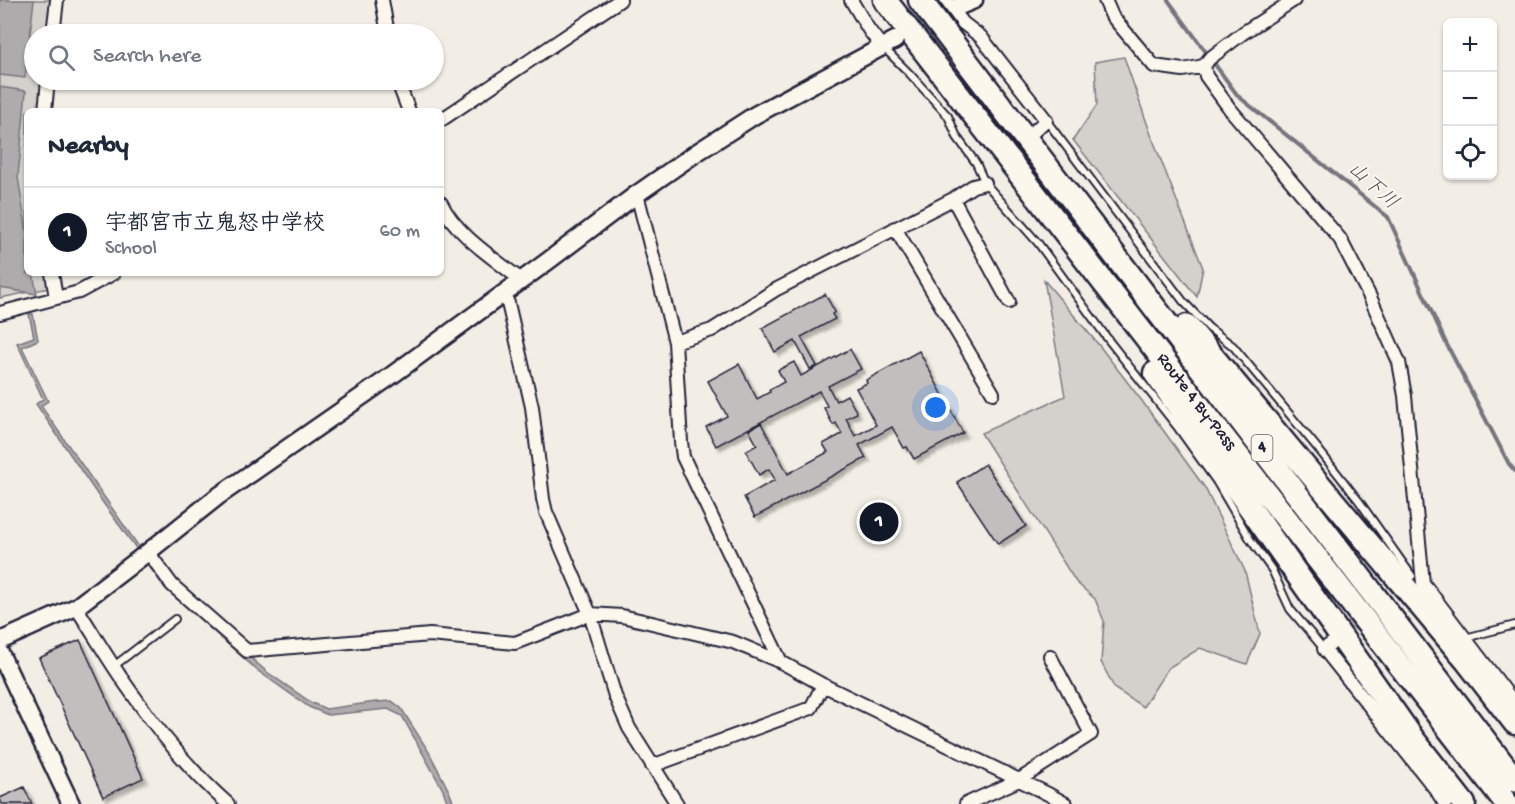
<!DOCTYPE html>
<meta charset="utf-8">
<style>
:root{--surface:#fff;--page:#f2f2f3;--text:#1f2937;--muted:#747a83;--line:#e0e1e3;--accent:#111827}
body{margin:0;font-family:"Gochi Hand","Klee One",sans-serif;background:var(--page);color:var(--text)}
.controls{position:absolute;right:18px;top:18px;display:grid;overflow:hidden;border-radius:9px;box-shadow:0 2px 4px #0004}
.controls button{width:54px;height:54px;display:grid;place-items:center;padding:0;border:0;border-bottom:2px solid var(--line);background:var(--surface);color:var(--text);font:30px sans-serif}
.you{position:absolute;left:936px;top:408px;width:21px;height:21px;margin:-15px;border:4px solid #fff;border-radius:50%;background:#1a73e8;box-shadow:0 0 0 9px #1a73e833}
.badge{display:grid;place-items:center;width:39px;height:39px;border-radius:50%;background:var(--accent);color:#fff;font-size:20px;font-weight:700}
.pin{position:absolute;translate:-50% -50%;border:3px solid #fff;box-shadow:0 2px 6px #0006}
.list{margin:0;padding:0;list-style:none}
h2{display:flex;justify-content:space-between;align-items:center;height:78px;margin:0;padding:0 24px;font-size:26px}
h2 small{font-size:20px;font-weight:400;color:var(--muted)}
.list li{display:grid;grid-template-columns:39px 1fr auto;gap:18px;align-items:center;box-sizing:border-box;height:90px;padding:0 24px;border-top:2px solid var(--line)}
.list b{display:block;font-size:22px;white-space:nowrap}
.list p{margin:0;font-size:20px;white-space:nowrap;color:var(--muted)}
.list em{font-size:20px;font-style:normal;color:var(--muted)}
.icon{flex:none;width:33px;height:33px;fill:none;stroke:currentColor;stroke-width:2;stroke-linecap:round;stroke-linejoin:round}
.map{position:relative;flex:none;width:1515px;height:804px;overflow:hidden}
.search{position:absolute;background:var(--surface);box-shadow:0 2px 4px #0004;left:24px;top:24px;width:420px;height:66px;display:flex;align-items:center;gap:15px;box-sizing:border-box;padding:0 21px;border-radius:33px;color:var(--muted);font-size:22px}
.panel{position:absolute;background:var(--surface);box-shadow:0 2px 4px #0004;left:24px;top:108px;width:420px;height:168px;border-radius:9px}
.map>svg:first-child{display:block}
.green{fill:#d4d1cc;stroke:#7b7a84;stroke-width:1.5}
.water{fill:#aeabad;stroke:#76747f;stroke-width:1.5}
.lines{fill:none;stroke-linecap:round;stroke-linejoin:round}
.stream{stroke:#76747f;stroke-width:4}
.building{fill:#c2bebe;stroke:#22223b;stroke-width:1.5;filter:url(#shadow)}
.street-tunnel{stroke:#c8c5c3;stroke-width:12;stroke-dasharray:12 6;stroke-linecap:butt}
.secondary-tunnel{stroke:#c8c5c3;stroke-width:16;stroke-dasharray:16 8;stroke-linecap:butt}
.lane-casing{stroke:#22223b;stroke-width:10}
.street-casing{stroke:#22223b;stroke-width:16}
.secondary-casing{stroke:#22223b;stroke-width:21}
.highway-casing{stroke:#22223b;stroke-width:27}
.lane{stroke:#fbf7ec;stroke-width:6}
.street{stroke:#fbf7ec;stroke-width:12}
.secondary{stroke:#fbf7ec;stroke-width:16}
.highway{stroke:#fbf7ec;stroke-width:22}
.labels{text-anchor:middle;dominant-baseline:central;stroke-width:4.5;stroke-linejoin:round;paint-order:stroke}
.shield{fill:#fbf7ec;stroke:#636270;stroke-width:1.5}
.shield-label{font-size:16px;font-weight:bold;fill:#22223b}
.street-label{font-size:18px;fill:#22223b;stroke:#fbf7ec}
.water-label{font-size:20px;font-style:italic;fill:#535263;stroke:#fbf7ec}
</style>
<div class="map">
<svg width="1515" height="804" viewBox="0 0 1515 804">
<defs>
<filter id="shadow"><feDropShadow dx="4" dy="4" stdDeviation="1.5" flood-color="#0004"/></filter>
</defs>
<rect width="100%" height="100%" fill="#f2eee5"/>
<filter id="ink" filterUnits="userSpaceOnUse"><feTurbulence type="fractalNoise" baseFrequency=".0167" numOctaves="2"/><feDisplacementMap in="SourceGraphic" scale="12" xChannelSelector="R" yChannelSelector="G"/><feConvolveMatrix kernelMatrix="1 2 1 2 8 2 1 2 1" color-interpolation-filters="sRGB"/></filter>
<g filter="url(#ink)">
<path class="green" d="M0,0H57L53,34H34V80H48L45,111H27V273H53L54,287L0,298Z
M1124,57L1150,132L1203,268L1197,297L1073,140L1097,105L1095,62Z
M1044,280L1098,344L1142,401L1205,488L1245,571L1260,634L1247,664L1200,648L1168,668L1143,707L1115,689L1101,662L1104,621L1095,599L1076,582L981,433L1065,396Z"/>
<path class="water" d="M0,0H34L25,78L0,75Z
M0,87L26,91L18,177L27,234V273H33L37,294L0,288Z
M29,314H33L38,340L22,347L48,401L41,406L139,547L169,586L267,672L312,703L326,709L376,702L392,701L401,708L429,752L449,791L454,804H448L443,790L402,716L388,709L328,715L309,707L258,671L165,588L101,500L36,404L43,399L17,343L34,337Z"/>
<g class="lines">
<path class="stream" d="M1168,0L1238,96L1388,217L1446,343L1509,464L1515,471"/>
</g>
<path class="building" d="M825,294L835,312L832,314L835,319L801,337L817,366L810,369L795,341L775,352L762,328Z
M850,349L861,369L828,386L836,401L847,395L857,413L846,418L855,436L876,425L856,388L867,383L866,380L919,351L963,433L914,459L907,447L904,448L892,427L859,445L866,458L755,517L744,497L775,480L769,469L759,475L746,451L757,445L749,430L761,423L788,474L828,452L823,444L842,434L836,423L833,425L824,408L827,406L819,391L716,446L706,427L727,416L708,381L739,364L757,399L770,392L769,390L784,382L778,370L794,362L801,376Z
M985,464L1026,526L998,544L957,482Z
M80,640L143,778L103,797L39,658Z
M24,787L32,804H2L0,798Z"/>
<g class="lines">
<path class="street-tunnel" d="M1336,639L1405,580"/>
<path class="secondary-tunnel" d="M900,38L957,7"/>
<defs>
<path id="lane" d="M883,47L909,73L948,116L957,137L976,163L985,183L1038,243L1110,342L1178,428L1216,481L1250,539L1272,570L1290,609L1324,649
M1046,120L1183,301L1209,328L1233,346L1319,450L1359,501L1412,576
M1465,638L1515,625
M114,666L175,619"/>
<path id="street" d="M382,0L388,34
M851,0L869,30L882,47
M946,0L963,23L981,37L1046,120L1026,139
M1105,0L1112,16L1154,66L1183,70L1204,66
M1294,0L1243,33L1209,59L1204,66L1206,76L1230,109L1340,239L1370,297L1399,362L1405,396L1423,583L1515,704
M53,34L57,0
M397,80L409,111
M45,111L48,80
M441,120L620,0
M637,194L675,342L681,442L683,457L781,662
M953,199L1009,302
M441,203C455,234 495,259 521,280
M895,228L993,393
M52,273L56,298
M503,293L508,303L532,407L543,499L546,512L590,614L615,696L629,728L677,804
M0,313L79,292L114,273
M675,342L712,330L775,290L953,199L973,186L985,183
M148,552L172,585L247,651L430,635L515,643L590,614L622,616L733,642L781,662L823,685L1048,794L1066,804
M76,607C95,636 113,668 134,696C161,735 193,773 228,804
M1331,644L1324,649L1437,791L1445,804
M652,766L811,708L823,685
M966,804L1019,780L1091,734L1050,656"/>
<path id="secondary" d="M957,7L974,0
M0,641L76,607L148,552L217,497L384,381L548,261L637,194L696,153L755,115L895,40
M0,653L71,804"/>
<path id="highway" d="M885,0L1507,804
M920,0L1515,780
M1187,326L1466,660L1515,723
M1155,373L1413,739L1464,804"/>
</defs>
<use href="#lane" class="lane-casing"/>
<use href="#street" class="street-casing"/>
<use href="#secondary" class="secondary-casing"/>
<use href="#highway" class="highway-casing"/>
<use href="#lane" class="lane"/>
<use href="#street" class="street"/>
<use href="#secondary" class="secondary"/>
<use href="#highway" class="highway"/>
</g>
</g>
<g class="labels">
<rect class="shield" x="1251.5" y="435" width="21" height="26" rx="4.5"/>
<g class="shield-label">
<text x="1262" y="448">4</text>
</g>
<g class="street-label">
<text transform="translate(1196 402) rotate(52)">Route 4 By-Pass</text>
</g>
<g class="water-label">
<text transform="translate(1372 187) rotate(42)">山下川</text>
</g>
</g>
</svg>
<div class="controls">
<button>+</button>
<button>−</button>
<button><svg class="icon" aria-label="locate" viewBox="0 0 24 24"><circle cx="12" cy="12" r="6"/><path d="M12 2v4M12 18v4M2 12h4M18 12h4"/></svg></button>
</div>
<div class="you"></div>
<div class="pin badge" style="left:879px;top:522px">1</div>
<div class="search"><svg class="icon" aria-label="search" viewBox="0 0 24 24"><circle cx="10" cy="10" r="6"/><path d="M15 15l6 6"/></svg>Search here</div>
<section class="panel">
<h2>Nearby<small></small></h2>
<ul class="list">
<li><span class="badge">1</span><div><b>宇都宮市立鬼怒中学校</b><p>School</p></div><em>60 m</em></li>
</ul>
</section>
</div>
